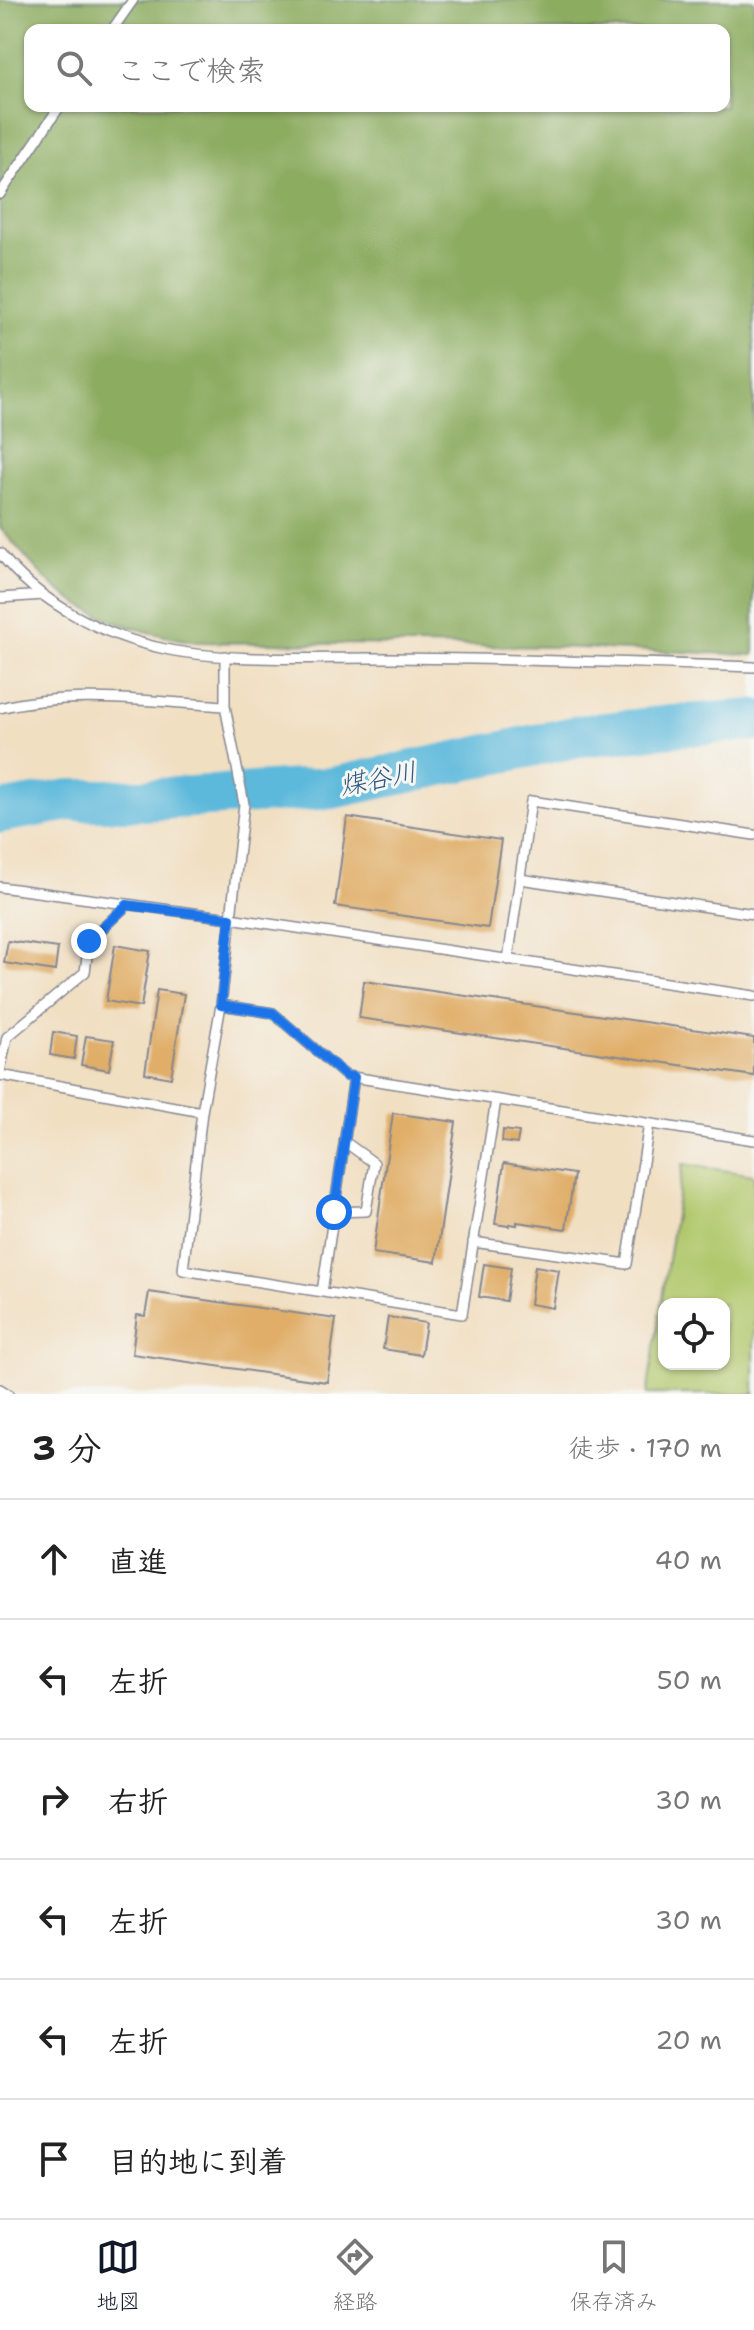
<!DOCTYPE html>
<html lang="ja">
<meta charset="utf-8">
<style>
:root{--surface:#fff;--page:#f2f2f2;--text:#222;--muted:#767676;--line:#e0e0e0;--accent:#111827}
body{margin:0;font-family:"Shantell Sans","Klee One",sans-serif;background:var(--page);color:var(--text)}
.controls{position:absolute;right:24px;bottom:24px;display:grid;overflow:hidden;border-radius:16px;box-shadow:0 2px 6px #0004}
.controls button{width:72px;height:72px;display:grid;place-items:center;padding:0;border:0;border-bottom:2px solid var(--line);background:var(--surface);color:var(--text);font:40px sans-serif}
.stop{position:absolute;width:24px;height:24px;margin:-18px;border:6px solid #1a73e8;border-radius:50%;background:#fff}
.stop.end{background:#1a73e8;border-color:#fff;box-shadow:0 2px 8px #0008}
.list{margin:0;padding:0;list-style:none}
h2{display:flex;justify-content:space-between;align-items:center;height:104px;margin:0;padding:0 32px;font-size:34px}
h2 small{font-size:26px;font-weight:400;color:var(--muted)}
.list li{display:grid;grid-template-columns:52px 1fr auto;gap:24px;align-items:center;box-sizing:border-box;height:120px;padding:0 32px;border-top:2px solid var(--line)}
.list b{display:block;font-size:30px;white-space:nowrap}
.list em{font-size:26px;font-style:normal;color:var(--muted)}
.icon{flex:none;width:44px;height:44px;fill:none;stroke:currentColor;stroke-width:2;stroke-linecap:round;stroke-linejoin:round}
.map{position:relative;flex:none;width:754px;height:1394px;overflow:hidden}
.search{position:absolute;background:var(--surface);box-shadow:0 2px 6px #0004;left:24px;right:24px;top:24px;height:88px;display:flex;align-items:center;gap:20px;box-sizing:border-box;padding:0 28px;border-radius:16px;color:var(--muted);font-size:30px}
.sheet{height:824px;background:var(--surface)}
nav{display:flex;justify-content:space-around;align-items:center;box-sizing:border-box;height:112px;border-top:2px solid var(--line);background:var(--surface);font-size:22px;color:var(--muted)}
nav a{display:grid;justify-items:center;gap:4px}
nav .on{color:var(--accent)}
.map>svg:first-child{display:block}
.green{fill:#b1c86c;stroke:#667c65;stroke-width:2;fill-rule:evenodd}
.forest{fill:#8cac60;stroke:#546e5f;stroke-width:2;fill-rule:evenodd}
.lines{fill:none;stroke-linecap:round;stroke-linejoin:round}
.river{stroke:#5db9db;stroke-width:42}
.building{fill:#e0ae67}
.service-casing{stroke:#868790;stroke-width:12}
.service{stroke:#fff;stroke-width:9}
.route{stroke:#1a73e8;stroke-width:10}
.labels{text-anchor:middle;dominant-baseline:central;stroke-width:6;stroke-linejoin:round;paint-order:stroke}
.water-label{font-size:26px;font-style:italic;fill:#2f5884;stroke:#f6f6f2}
</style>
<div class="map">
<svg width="754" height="1394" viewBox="0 0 754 1394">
<rect width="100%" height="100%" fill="#f6f6f2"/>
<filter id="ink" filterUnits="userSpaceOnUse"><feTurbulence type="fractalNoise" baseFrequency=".0125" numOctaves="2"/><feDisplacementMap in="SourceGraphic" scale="16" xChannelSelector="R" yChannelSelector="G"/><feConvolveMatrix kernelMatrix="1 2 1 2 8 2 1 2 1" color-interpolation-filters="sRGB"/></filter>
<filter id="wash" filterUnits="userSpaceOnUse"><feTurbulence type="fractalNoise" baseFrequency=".006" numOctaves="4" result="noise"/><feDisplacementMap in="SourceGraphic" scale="32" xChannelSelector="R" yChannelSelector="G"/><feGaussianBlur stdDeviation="1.8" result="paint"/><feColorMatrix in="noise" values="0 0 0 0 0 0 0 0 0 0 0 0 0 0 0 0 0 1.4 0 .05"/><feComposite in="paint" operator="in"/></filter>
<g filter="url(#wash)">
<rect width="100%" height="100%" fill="#f1dfc2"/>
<path class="green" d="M683,1164L754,1175V1394H647ZM664,1304H724V1364H664Z"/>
<path class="forest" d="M0,0H754V655L555,647L196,642C147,634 89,619 51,584C33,567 17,546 0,528ZM30,30H724V106H30Z"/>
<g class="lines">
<path class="river" d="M0,812L70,800H144L332,788L579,736L672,726L754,720"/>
</g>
<g id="blocks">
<path class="building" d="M347,817L501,840L488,928L335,906Z
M8,941L58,948L55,971L4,963Z
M115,945L150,951L141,1007L106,1001Z
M364,981L754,1038V1076L359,1018Z
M157,990L184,994L171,1078L145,1073Z
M53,1032L77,1036L74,1059L50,1055Z
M86,1036L114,1040L109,1070L81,1065Z
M393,1113L456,1122L436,1262L373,1253Z
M503,1130L519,1132L517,1144L502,1142Z
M504,1163L574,1174L566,1229L517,1222V1225L509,1224V1226L495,1224Z
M484,1264L511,1268L506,1301L479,1297Z
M535,1266L559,1270L553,1308L530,1304Z
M149,1292L336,1319L327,1382L132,1354L137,1315L145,1316Z
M388,1317L426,1323L421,1355L383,1349Z"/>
</g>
</g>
<g filter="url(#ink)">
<use href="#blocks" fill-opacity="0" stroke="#868790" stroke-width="2"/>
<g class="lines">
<defs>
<path id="service" d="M112,30L133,0
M0,194L60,106
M0,553C38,603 104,636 165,649C232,663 320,657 389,658C511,659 632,662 754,667
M0,598L44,595
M225,656V706L244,804L221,1005L202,1112L183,1270L462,1314L496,1100
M0,708C73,690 150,702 225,706
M520,879L754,914
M0,887L230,918L754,996
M508,960L531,801L754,835
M221,1005L273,1013L346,1076L754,1140
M0,1072L7,1037L85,972L89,941L127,905
M0,1075L202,1112
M334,1212L366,1211L374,1163L345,1142
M473,1242L627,1264L649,1124
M322,1292L354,1077
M0,1389L8,1394"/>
</defs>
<use href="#service" class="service-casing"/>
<use href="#service" class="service"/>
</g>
</g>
<g class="lines" filter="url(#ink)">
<path class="route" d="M89,941L127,905L230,918L221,1005L273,1013L346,1076L354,1077L334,1212"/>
</g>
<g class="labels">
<g class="water-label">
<text transform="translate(378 778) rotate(-11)">煤谷川</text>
</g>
</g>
</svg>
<div class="controls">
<button><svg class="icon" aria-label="locate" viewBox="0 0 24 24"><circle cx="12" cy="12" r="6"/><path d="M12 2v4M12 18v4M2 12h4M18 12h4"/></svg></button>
</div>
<div class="stop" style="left:334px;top:1212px"></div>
<div class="stop end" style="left:89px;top:941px"></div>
<div class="search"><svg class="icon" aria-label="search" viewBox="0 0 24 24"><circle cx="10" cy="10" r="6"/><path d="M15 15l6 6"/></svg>ここで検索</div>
</div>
<section class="sheet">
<h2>3 分<small>徒歩 · 170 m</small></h2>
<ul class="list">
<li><svg class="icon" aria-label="ahead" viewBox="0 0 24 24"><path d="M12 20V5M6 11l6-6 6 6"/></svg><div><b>直進</b></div><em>40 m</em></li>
<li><svg class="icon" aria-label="left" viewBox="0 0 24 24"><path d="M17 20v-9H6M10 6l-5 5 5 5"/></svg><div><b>左折</b></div><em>50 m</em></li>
<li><svg class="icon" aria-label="right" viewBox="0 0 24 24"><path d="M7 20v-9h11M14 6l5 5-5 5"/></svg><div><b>右折</b></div><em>30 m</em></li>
<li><svg class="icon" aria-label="left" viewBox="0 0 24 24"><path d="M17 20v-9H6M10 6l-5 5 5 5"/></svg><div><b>左折</b></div><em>30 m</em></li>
<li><svg class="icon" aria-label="left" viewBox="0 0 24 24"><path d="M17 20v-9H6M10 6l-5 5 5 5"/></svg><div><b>左折</b></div><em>20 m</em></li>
<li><svg class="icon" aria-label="arrive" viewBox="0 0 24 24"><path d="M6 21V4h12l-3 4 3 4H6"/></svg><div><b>目的地に到着</b></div></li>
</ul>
</section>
<nav>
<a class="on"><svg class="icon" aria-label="map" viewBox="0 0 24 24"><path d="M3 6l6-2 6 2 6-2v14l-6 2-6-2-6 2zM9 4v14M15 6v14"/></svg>地図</a>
<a><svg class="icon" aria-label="directions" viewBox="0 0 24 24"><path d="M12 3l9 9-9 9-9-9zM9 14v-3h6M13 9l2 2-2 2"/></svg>経路</a>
<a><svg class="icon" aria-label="saved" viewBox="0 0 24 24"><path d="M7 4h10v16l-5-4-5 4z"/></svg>保存済み</a>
</nav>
